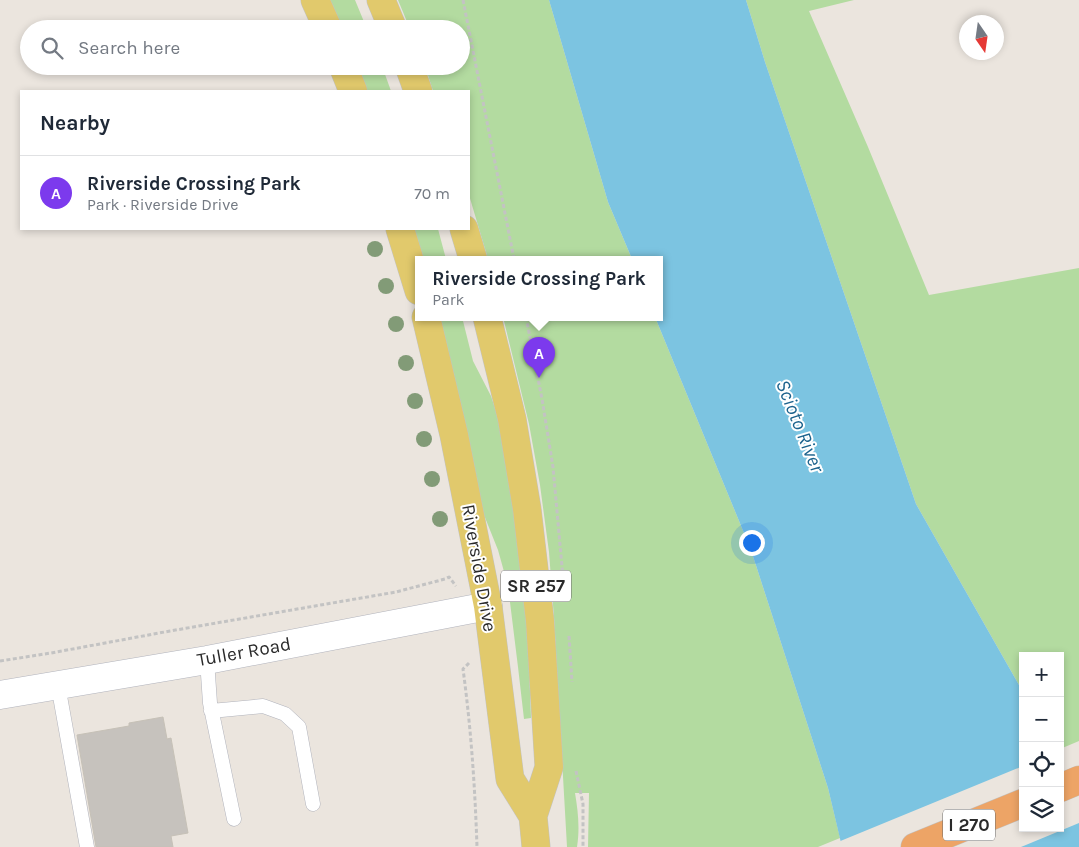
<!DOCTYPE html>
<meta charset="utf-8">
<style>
:root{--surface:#fff;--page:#f6f6f7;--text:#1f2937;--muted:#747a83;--line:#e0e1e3;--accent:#7c3aed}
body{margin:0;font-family:Karla,sans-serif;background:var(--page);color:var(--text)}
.controls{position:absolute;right:15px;bottom:15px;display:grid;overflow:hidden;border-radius:0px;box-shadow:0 2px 8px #0003}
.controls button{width:45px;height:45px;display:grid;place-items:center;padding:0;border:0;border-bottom:1px solid var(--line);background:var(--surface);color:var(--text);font:25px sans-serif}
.compass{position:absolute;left:959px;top:15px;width:45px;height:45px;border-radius:50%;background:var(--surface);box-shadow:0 2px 8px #0003;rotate:167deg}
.you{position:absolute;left:751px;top:542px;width:18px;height:18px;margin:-12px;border:4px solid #fff;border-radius:50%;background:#1a73e8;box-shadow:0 0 0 8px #1a73e833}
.badge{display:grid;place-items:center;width:32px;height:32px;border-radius:50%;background:var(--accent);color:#fff;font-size:16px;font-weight:700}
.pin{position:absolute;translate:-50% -41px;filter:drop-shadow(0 1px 2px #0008)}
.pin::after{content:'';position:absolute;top:26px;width:18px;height:15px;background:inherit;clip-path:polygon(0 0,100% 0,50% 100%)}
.popup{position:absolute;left:415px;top:256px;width:248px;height:65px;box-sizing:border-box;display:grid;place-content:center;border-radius:0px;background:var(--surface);filter:drop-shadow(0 1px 4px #0005);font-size:16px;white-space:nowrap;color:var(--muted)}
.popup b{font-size:19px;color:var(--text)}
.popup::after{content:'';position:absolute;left:50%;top:100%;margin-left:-10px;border:10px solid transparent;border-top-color:var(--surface)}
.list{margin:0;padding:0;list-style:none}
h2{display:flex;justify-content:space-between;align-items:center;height:65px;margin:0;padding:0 20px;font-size:21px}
h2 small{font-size:16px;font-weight:400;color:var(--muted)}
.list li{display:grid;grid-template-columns:32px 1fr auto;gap:15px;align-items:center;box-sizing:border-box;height:75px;padding:0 20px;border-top:1px solid var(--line)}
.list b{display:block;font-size:19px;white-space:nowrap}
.list p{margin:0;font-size:16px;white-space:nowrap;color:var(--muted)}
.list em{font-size:16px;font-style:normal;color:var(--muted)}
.icon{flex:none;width:28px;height:28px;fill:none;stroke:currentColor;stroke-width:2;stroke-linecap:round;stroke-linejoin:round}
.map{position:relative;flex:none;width:1079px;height:847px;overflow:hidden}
.search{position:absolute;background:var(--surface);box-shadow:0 2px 8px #0003;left:20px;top:20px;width:450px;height:55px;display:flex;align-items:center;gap:12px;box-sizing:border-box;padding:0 18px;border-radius:28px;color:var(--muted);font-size:19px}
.panel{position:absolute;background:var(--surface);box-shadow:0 2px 8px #0003;left:20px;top:90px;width:450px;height:140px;border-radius:0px}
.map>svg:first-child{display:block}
.green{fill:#b3dba0}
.water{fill:#7cc4e1}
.pier{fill:#ebe5de}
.building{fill:#c6c2bd;stroke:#c6c1b7}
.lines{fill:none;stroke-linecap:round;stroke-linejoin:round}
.service-casing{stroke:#b1b3bc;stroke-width:15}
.tertiary-casing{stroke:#b1b3bc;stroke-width:29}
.primary-casing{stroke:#c3c3c3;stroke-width:29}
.motorway-casing{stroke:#c3c3c3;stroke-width:29}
.path{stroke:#c3c3c3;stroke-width:3;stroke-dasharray:4 2.5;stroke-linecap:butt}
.service{stroke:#fff;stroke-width:14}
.tertiary{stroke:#fff;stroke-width:28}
.primary{stroke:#e1c96c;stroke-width:28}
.motorway{stroke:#eda466;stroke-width:28}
.tree{fill:#829b77}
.labels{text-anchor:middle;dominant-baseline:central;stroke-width:4;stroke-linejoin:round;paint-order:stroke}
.shield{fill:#fff;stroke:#6a6a6a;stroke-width:1}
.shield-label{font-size:18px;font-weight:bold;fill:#2a2a2a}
.street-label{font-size:19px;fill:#2a2a2a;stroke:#fff}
.water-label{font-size:20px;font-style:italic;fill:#1c638d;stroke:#fff}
</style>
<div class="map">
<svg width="1079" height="847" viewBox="0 0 1079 847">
<rect width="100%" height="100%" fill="#ebe5de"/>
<path class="green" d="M330,0H355L367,29H342Z
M398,0H549L608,202L632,259H488L469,195V91H433L425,66H461V29H410Z
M746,0H854L809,11L868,147L929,295L1079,268V741L1060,749V656H1023V692L916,504L765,62Z
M357,66H382L391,91H367Z
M414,229H438L446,259H423Z
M438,317H462L473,361L491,396L496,411L512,489L523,585L528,637L531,718L524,719L518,667L508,586L498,550L480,505Z
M503,317H655L751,550L828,788L840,838L818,847H588L589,793H575C578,811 580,828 577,847H567L554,618L549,552L540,485L529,424Z"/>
<path class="water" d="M549,0H746L765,62L916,504L1023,692V828H1060L1079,795V847H842L828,788L751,550L655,317H659V259H632L608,202Z"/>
<path class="pier" d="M1060,756L1062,757L1079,789V823L1021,847H839L838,842L1023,766V828H1060Z"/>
<path class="building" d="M163,717L167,739L171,738L188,833L171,836L173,847H96L77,735L129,726V723Z"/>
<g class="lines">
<defs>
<path id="service" d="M207,660L210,703L234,819
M58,685L87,847
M211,711L263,706L285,714L299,727L313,804"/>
<path id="tertiary" d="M0,695L207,660L488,606"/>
<path id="primary" d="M315,0L328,29
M381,0L393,29
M343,66L353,91
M409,66L418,91
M400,229L419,291
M464,229L473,259
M426,317L454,435L488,606L510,779L533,816
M487,317L512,419L527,509L540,621L549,767L533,816L536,847"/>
<path id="motorway" d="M1060,788L1079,780
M915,847L1023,803"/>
</defs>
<use href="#service" class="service-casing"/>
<use href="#tertiary" class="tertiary-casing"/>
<use href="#primary" class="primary-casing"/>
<use href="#motorway" class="motorway-casing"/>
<path class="path" d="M463,0L514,259
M526,317L542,399L553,467L563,578
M569,636L572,682
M0,661L51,653L170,631L396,592L445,579L449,577L456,586
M469,663L463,669C471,728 475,787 477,847
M576,771L583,804V847"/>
<use href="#service" class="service"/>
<use href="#tertiary" class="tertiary"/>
<use href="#primary" class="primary"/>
<use href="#motorway" class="motorway"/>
</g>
<g class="tree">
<circle cx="375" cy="249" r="8"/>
<circle cx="386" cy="286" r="8"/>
<circle cx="396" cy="324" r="8"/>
<circle cx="406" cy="363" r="8"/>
<circle cx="415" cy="401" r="8"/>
<circle cx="424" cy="439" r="8"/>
<circle cx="432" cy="479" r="8"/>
<circle cx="440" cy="519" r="8"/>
</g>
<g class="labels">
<g class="shield">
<rect x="501" y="570.5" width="70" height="31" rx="4"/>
<rect x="943" y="809.5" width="52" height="31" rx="4"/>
</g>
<g class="shield-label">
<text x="536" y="586">SR 257</text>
<text x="969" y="825">I 270</text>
</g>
<g class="street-label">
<text transform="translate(479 568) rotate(80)">Riverside Drive</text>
<text transform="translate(244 652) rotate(-10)">Tuller Road</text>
</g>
<g class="water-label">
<text transform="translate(800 426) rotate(68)">Scioto River</text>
</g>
</g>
</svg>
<div class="controls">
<button>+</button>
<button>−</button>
<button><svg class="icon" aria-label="locate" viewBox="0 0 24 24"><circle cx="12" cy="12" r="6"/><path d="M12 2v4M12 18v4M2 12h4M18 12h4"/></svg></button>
<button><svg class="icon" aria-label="layers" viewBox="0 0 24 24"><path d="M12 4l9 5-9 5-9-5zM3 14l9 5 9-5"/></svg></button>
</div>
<svg class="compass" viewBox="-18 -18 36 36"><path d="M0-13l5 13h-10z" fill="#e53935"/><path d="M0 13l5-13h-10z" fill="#747a83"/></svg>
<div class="you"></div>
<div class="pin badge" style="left:539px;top:378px">A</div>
<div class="popup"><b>Riverside Crossing Park</b>Park</div>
<div class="search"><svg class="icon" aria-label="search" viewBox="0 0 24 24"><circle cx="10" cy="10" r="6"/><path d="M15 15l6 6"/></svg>Search here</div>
<section class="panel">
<h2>Nearby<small></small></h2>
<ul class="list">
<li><span class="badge">A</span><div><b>Riverside Crossing Park</b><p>Park · Riverside Drive</p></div><em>70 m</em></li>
</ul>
</section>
</div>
